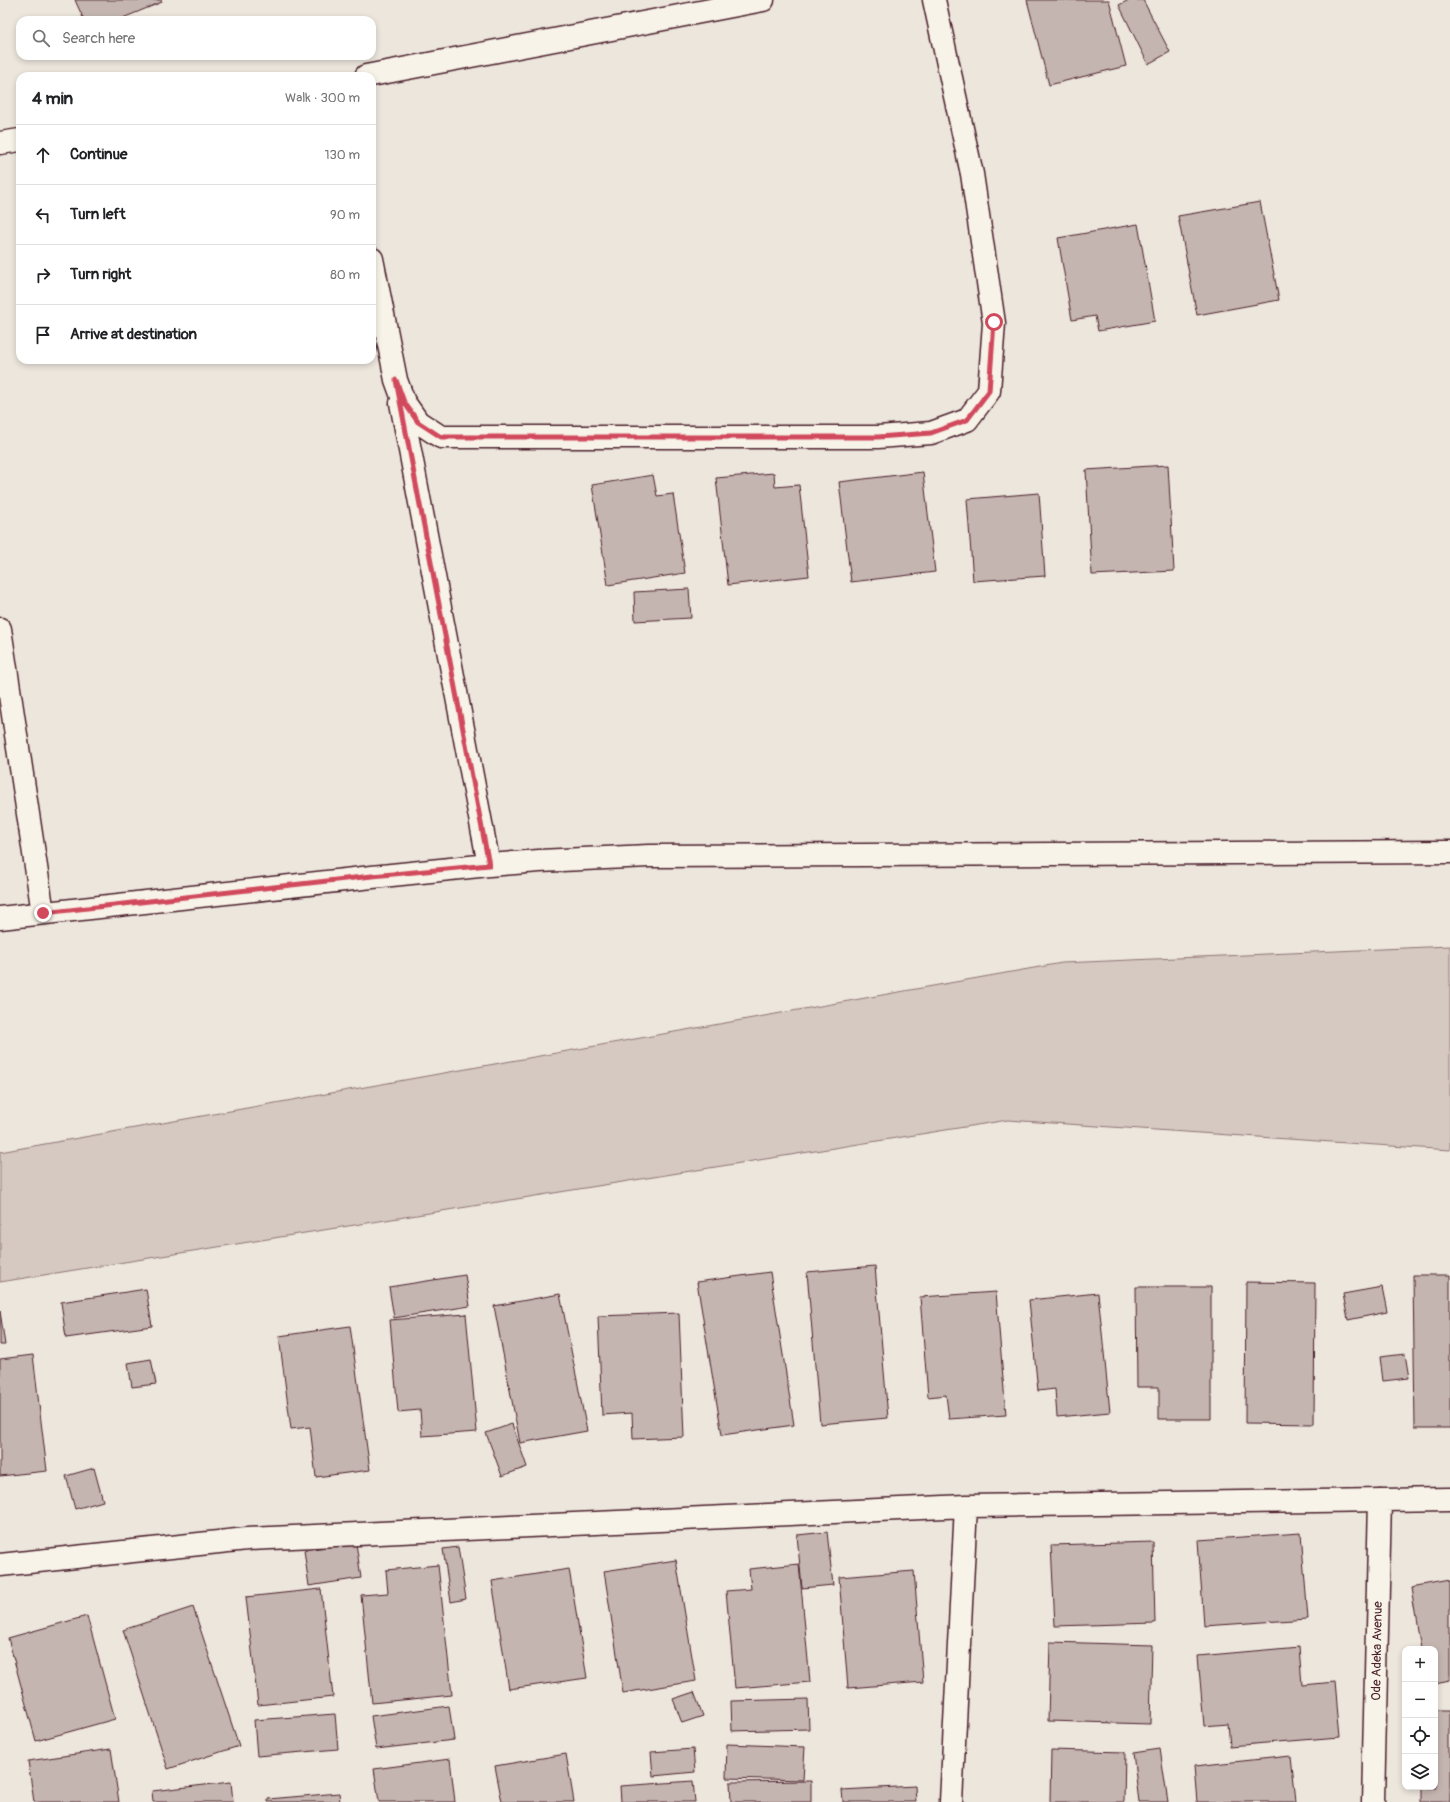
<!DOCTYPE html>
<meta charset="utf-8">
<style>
:root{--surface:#fff;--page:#f6f6f6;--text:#202124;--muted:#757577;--line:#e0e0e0}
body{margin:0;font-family:Pangolin,sans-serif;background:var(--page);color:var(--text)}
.controls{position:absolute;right:12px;bottom:12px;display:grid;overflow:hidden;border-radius:8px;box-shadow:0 2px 6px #0003}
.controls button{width:36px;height:36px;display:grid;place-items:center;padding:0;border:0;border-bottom:1px solid var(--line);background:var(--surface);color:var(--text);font:20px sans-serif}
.stop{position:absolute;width:12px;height:12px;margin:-9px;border:3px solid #d1495b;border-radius:50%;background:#fff}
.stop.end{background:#d1495b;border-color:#fff;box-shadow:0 1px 4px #0008}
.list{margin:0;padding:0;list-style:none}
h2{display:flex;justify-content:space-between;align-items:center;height:52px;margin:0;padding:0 16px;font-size:17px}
h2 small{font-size:13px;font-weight:400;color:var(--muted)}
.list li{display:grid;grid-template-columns:26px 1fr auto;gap:12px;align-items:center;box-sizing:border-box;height:60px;padding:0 16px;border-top:1px solid var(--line)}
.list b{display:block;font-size:15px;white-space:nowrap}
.list em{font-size:13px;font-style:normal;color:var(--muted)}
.icon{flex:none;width:22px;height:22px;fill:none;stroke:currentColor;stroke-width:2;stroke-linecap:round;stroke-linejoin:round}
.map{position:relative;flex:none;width:1450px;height:1802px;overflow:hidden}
.search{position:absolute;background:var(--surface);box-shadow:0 2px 6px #0003;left:16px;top:16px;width:360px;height:44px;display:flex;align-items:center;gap:10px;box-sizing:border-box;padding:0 14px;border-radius:12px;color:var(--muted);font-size:15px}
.panel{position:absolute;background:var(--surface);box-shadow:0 2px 6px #0003;left:16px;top:72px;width:360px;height:292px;border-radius:12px}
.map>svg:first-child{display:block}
.green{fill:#d5c9c2;stroke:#907476}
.building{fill:#c4b5b0;stroke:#4a1f2b}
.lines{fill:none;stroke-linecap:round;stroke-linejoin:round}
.minor-casing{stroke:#4a1f2b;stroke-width:25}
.minor{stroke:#f7f3e8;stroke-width:22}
.route{stroke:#d1495b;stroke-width:5}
.labels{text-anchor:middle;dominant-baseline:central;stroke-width:4;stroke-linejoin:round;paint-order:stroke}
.street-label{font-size:13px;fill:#4a1f2b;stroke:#f7f3e8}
</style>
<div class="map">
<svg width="1450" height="1802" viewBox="0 0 1450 1802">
<rect width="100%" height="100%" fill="#ece6dd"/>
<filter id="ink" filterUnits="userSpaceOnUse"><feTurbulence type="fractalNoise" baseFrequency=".025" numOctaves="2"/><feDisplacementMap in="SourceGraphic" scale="8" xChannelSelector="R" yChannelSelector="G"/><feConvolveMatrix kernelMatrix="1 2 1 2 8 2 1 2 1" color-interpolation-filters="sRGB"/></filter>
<g filter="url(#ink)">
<path class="green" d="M1450,946V1150L1008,1120L0,1282V1152L1062,963Z"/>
<path class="building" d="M75,0H161L162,2L118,20H84Z
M1027,0H1109L1126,66L1049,85Z
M1129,0H1143L1170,52L1148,64L1119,5Z
M1260,202L1279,300L1197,315L1178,216Z
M1138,224L1155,321L1098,331L1095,316L1072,320L1058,238Z
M1168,465L1174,571L1092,575L1086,470Z
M923,472L935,572L851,582L839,482Z
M774,473L775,487L799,485L809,576L728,585L716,478Z
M653,475L657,496L673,494L685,573L608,585L592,485Z
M1039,493L1045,576L973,581L967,499Z
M689,589L691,618L635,621L634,592Z
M875,1266L888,1418L820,1424L807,1272Z
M770,1272L794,1425L722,1435L697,1282Z
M465,1275L470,1306L394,1318L389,1287Z
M1413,1275H1450V1428H1415Z
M1246,1282L1315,1283L1314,1424L1245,1423Z
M1136,1287H1211V1419H1159V1387H1137Z
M1382,1287L1387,1312L1348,1320L1343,1294Z
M146,1289L152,1326L66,1338L61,1302Z
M996,1292L1006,1415L949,1419L946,1395L928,1397L920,1297Z
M1098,1293L1110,1412L1057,1417L1055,1389L1038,1391L1029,1300Z
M560,1294L587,1431L520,1443L494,1306Z
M0,1311L5,1345H0Z
M679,1313L684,1437L633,1439L632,1413L602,1415L598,1316Z
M466,1314L477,1432L422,1436L420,1410L398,1412L390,1320Z
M350,1326L370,1470L316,1477L310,1427L291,1429L279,1336Z
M1405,1354L1409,1378L1383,1381L1380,1357Z
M33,1355L47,1471L0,1476V1359Z
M151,1359L156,1384L132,1387L128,1363Z
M512,1424L527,1467L502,1476L486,1433Z
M94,1468L103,1501L75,1509L66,1476Z
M827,1532L833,1585L802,1588L797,1535Z
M1301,1533L1308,1619L1204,1626L1198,1540Z
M1153,1542L1155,1623L1055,1626L1051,1545Z
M356,1543L361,1578L309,1586L304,1550Z
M458,1547L466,1599L451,1602L443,1549Z
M676,1560L696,1681L623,1693L604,1571Z
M799,1564L810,1682L735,1688L726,1591L751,1589L749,1569Z
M438,1565L452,1695L372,1703L361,1595L388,1593L386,1570Z
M569,1569L587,1678L509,1689L492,1581Z
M914,1571L923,1682L848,1688L839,1577Z
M1450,1581V1681L1435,1684V1649H1422L1412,1588Z
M321,1589L333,1697L258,1705L246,1597Z
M193,1607L239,1746L168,1769L123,1630Z
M87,1616L115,1719L36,1741L8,1638Z
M1050,1642L1152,1645L1150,1724L1048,1721Z
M1299,1647L1302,1685L1334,1682L1339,1737L1230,1746L1228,1724L1204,1726L1198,1656Z
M694,1692L703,1716L682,1723L673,1699Z
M808,1699L809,1729L732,1731L731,1701Z
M449,1706L454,1740L376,1749L371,1716Z
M1435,1710H1450V1802H1419V1787H1435Z
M335,1714L338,1749L257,1756L254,1720Z
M727,1744L805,1747L803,1780L726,1778Z
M111,1749L119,1802H34L28,1761Z
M693,1749L695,1772L653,1776L651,1752Z
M1160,1749L1168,1802H1139L1133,1753Z
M1051,1750L1125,1752L1124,1802H1050Z
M566,1754L574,1802H502L495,1766Z
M1291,1756L1296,1802H1197L1194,1766Z
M450,1759L455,1802H379L374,1769Z
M693,1781L695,1802H621L620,1786Z
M811,1781V1802H731L730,1782Z
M231,1782L233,1802H153L152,1791Z
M915,1786L916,1802H843L842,1790Z
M339,1793L340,1802H268V1799Z"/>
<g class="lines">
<defs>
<path id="minor" d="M366,76L763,0
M0,143L20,140
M372,259L396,380L404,402L418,422L441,437H878L931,433L967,420L989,391L994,323L972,174L934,0
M401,403L489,865
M0,629L43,913
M0,918L372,877L489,865L539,861L649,856L1450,852
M0,1565L247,1539L966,1506L1450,1499
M951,1802L966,1506
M1373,1802L1380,1500"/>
</defs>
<use href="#minor" class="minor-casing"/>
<use href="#minor" class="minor"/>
</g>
</g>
<g class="lines" filter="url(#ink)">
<path class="route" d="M43,913L372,876L489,865L396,380L404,402L418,422L441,437H878L931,433L967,420L989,391L994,322"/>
</g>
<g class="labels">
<g class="street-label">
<text transform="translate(1377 1651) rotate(-89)">Ode Adeka Avenue</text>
</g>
</g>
</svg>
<div class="controls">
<button>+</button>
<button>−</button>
<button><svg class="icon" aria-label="locate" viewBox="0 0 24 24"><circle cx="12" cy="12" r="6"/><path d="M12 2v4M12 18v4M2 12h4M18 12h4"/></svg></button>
<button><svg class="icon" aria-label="layers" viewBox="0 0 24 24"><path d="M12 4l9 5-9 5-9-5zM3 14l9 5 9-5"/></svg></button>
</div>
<div class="stop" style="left:994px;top:322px"></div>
<div class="stop end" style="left:43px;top:913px"></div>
<div class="search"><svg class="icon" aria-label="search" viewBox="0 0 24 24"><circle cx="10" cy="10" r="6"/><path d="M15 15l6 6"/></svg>Search here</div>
<section class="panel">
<h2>4 min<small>Walk · 300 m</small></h2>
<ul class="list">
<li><svg class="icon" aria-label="ahead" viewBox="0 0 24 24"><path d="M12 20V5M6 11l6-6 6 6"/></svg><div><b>Continue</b></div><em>130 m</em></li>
<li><svg class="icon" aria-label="left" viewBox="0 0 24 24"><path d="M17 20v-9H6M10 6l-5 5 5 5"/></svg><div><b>Turn left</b></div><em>90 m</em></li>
<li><svg class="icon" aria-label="right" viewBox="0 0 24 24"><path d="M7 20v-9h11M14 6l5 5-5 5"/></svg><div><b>Turn right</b></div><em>80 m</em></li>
<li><svg class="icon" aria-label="arrive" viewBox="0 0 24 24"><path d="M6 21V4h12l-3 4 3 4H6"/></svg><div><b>Arrive at destination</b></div></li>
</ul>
</section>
</div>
